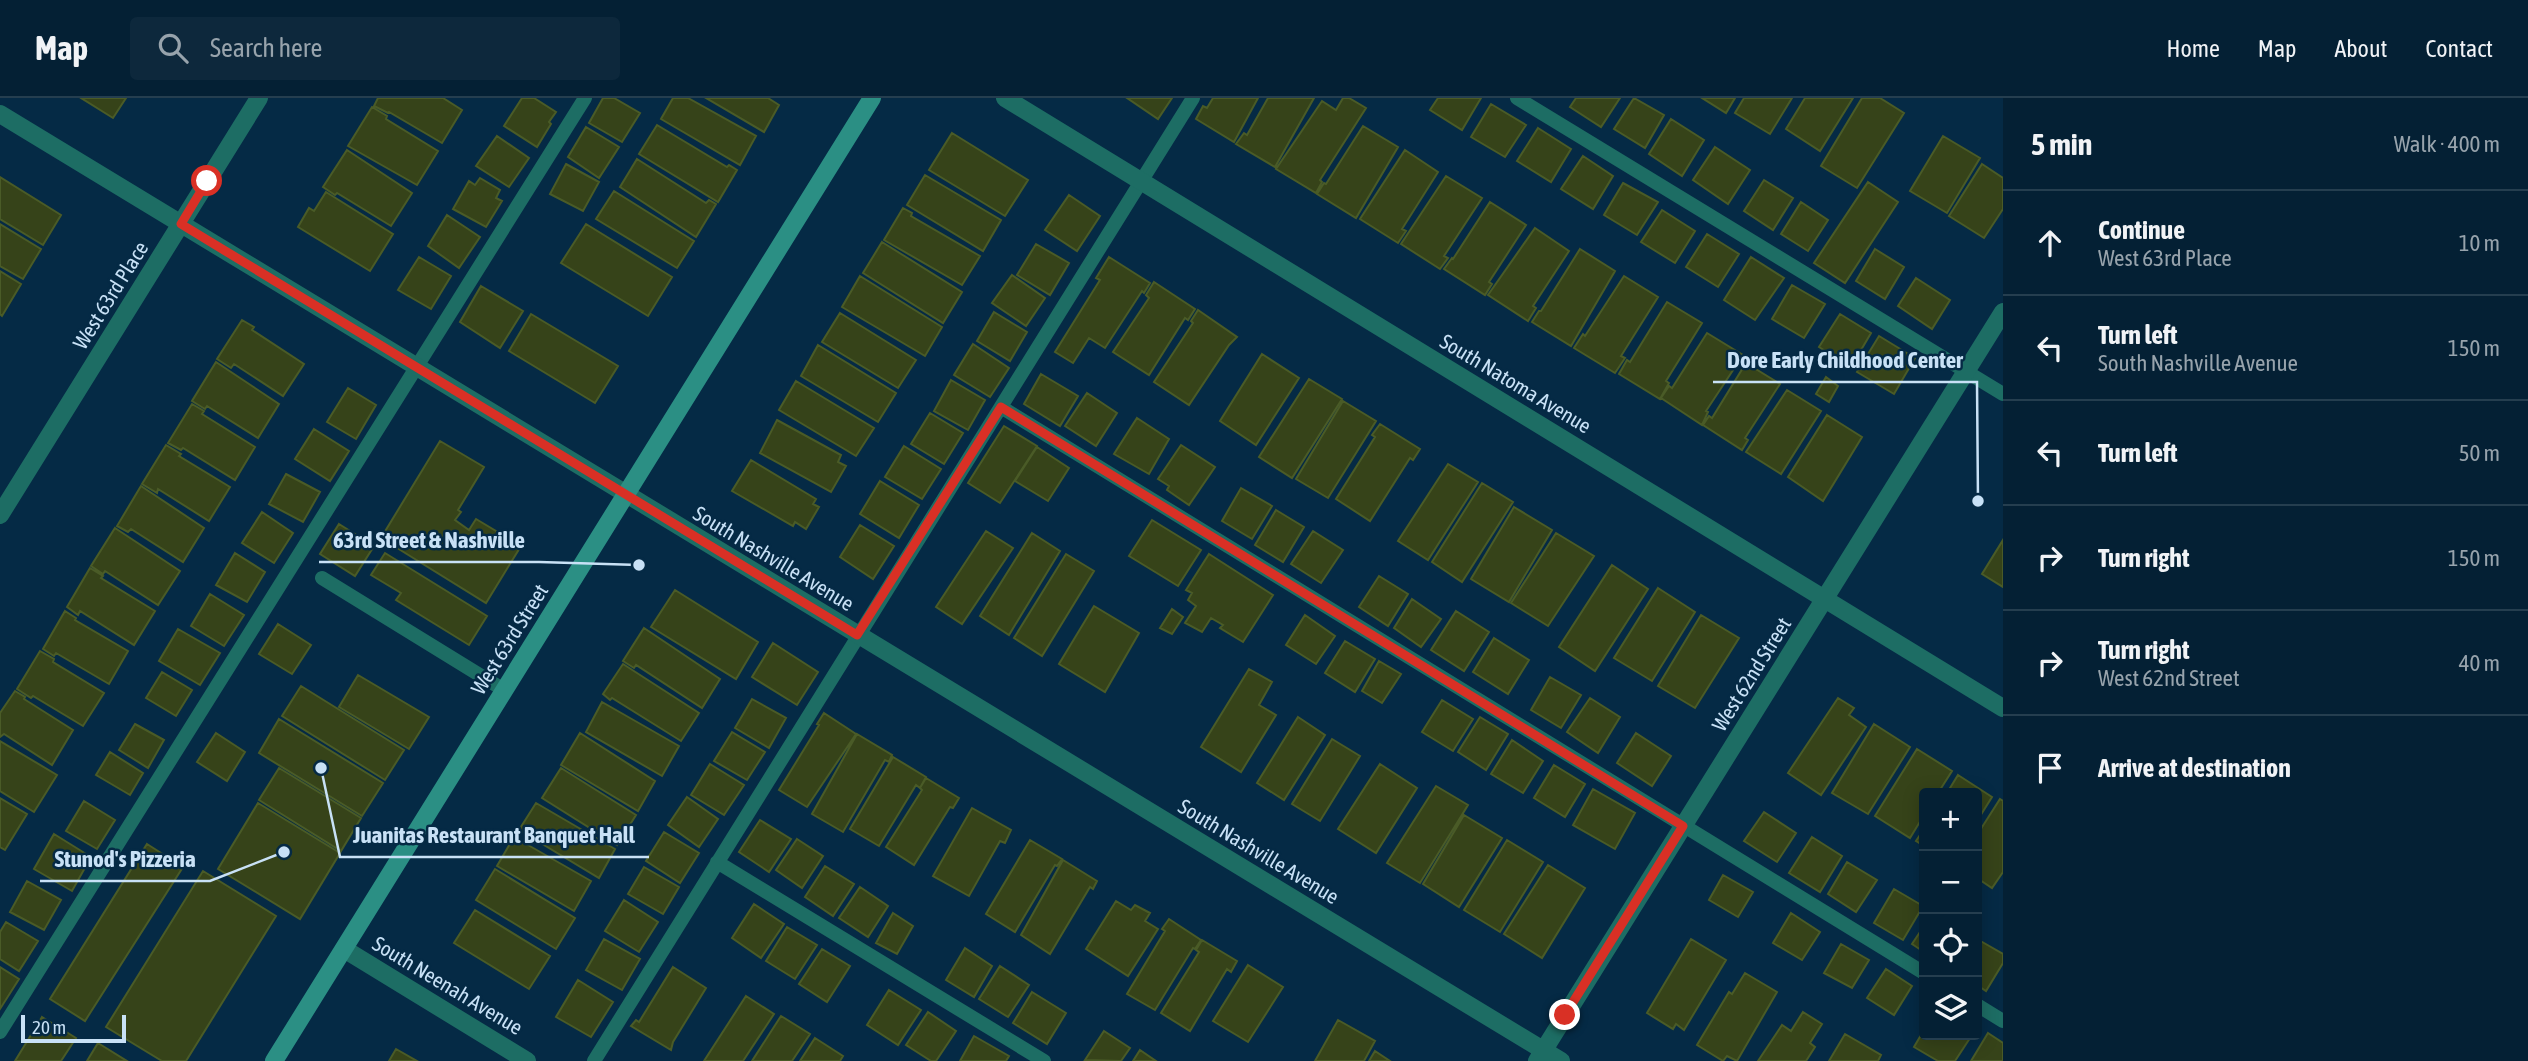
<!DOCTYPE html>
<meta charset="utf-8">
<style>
:root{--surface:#042034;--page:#0d283c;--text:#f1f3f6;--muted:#97a3ac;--line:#253e4f}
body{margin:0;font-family:"Asap Condensed",sans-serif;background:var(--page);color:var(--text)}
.controls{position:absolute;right:21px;bottom:21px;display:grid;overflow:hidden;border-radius:7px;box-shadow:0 4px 18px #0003}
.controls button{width:63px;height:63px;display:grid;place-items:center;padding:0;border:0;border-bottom:2px solid var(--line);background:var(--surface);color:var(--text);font:35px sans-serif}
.scale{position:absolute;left:21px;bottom:18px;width:105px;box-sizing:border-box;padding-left:7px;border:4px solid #c8e1f6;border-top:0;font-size:19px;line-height:24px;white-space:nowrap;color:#c8e1f6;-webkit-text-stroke:5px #052a45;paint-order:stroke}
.stop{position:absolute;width:21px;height:21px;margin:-16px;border:5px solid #d93025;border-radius:50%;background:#fff}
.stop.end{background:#d93025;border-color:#fff;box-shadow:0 2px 7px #0008}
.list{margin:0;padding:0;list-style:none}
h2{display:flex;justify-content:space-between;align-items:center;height:91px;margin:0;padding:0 28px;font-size:30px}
h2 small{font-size:23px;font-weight:400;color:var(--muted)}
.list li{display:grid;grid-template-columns:46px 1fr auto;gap:21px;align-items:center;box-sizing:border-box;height:105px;padding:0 28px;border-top:2px solid var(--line)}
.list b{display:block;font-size:26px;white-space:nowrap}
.list p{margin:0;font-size:23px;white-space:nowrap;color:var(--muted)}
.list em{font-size:23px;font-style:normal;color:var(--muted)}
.icon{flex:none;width:38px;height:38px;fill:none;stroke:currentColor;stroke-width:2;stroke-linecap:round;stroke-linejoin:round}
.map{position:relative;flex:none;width:2003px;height:963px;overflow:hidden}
header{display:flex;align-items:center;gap:42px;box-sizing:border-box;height:98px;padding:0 35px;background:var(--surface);border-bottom:2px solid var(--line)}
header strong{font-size:33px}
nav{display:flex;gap:38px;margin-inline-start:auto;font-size:24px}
.search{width:490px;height:63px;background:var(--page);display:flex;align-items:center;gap:18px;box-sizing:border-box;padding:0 24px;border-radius:7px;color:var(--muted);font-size:26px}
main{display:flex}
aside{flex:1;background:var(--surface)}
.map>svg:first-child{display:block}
.building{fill:#364319;stroke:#4a5b27;stroke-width:2}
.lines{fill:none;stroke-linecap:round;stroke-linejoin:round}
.lane{stroke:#1d6d64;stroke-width:14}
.street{stroke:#1d6d64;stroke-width:18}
.secondary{stroke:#2b8f84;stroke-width:18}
.route{stroke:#d93025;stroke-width:9}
.labels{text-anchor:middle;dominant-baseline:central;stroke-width:5;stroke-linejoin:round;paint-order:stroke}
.street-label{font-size:21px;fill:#c8e1f6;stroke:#052a45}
.leader{fill:none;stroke:#c8e1f6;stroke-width:2.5}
.callout-dot{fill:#c8e1f6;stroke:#052a45;stroke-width:2.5}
.callout-label{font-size:23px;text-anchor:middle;font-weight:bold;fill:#c8e1f6;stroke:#052a45;stroke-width:5;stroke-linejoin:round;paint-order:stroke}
</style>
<header>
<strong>Map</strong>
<div class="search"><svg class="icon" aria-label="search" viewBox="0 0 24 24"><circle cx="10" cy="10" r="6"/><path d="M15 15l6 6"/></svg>Search here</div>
<nav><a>Home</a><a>Map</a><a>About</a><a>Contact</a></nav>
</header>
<main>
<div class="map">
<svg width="2003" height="963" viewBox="0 0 2003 963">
<rect width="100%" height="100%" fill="#052a45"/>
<path class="building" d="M81,0H126L113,20Z
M378,0H443L462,12L442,45L389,14L388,15L374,8Z
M522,0H534L556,14L549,24L551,26L537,49L504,28Z
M603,0H614L640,15L622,44L589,25Z
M673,0H688L756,38L740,67L661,21Z
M706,0H768L779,7L764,34Z
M1127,0H1172L1158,21Z
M1213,0H1258L1234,44L1196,21L1203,8L1207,10Z
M1268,0H1314L1275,69L1236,46L1244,35L1247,37Z
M1343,0H1349L1366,10L1320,82L1322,84L1316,95L1276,71L1322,3L1336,12Z
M1438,0H1481L1462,32L1430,12Z
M1576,0H1620L1601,29L1570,9Z
M1634,0L1664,17L1645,50L1614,31Z
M1702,0H1735L1726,15Z
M1744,0H1792L1770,36L1735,15Z
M1805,0H1853L1820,53L1786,31Z
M1862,0H1880L1904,15L1857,90L1821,68Z
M1491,6L1526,27L1505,59L1471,39Z
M372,9L387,18L386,21L438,53L417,87L348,48Z
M1671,21L1704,42L1682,78L1649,56Z
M657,27L727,69L729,67L737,72L718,104L639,56Z
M1363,28L1398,49L1356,120L1317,96L1324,85L1326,86Z
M586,29L619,49L599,80L568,59Z
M1538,30L1571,51L1551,84L1517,63Z
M952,35L1028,82L1005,118L929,72Z
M497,38L529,60L509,89L476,68Z
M1943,38L1980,60L1947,115L1910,93Z
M1715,49L1750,72L1728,106L1693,82Z
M347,52L412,95L391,128L337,95L335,97L323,89Z
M1405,52L1438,74L1402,131L1406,133L1398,145L1360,121Z
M1583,58L1613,78L1593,111L1561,91Z
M637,61L706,105L709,102L716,106L696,139L620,89Z
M566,66L599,84L583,113L550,96Z
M1982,66L2003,80V111L1984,140L1949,118Z
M925,77L1001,122L983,153L907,107Z
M1446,78L1482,100L1444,158L1448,160L1440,171L1401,146Z
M0,79L61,117L43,147L0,121Z
M480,80L500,92L496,100L502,103L486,129L453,111L469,83L475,87Z
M1764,82L1793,100L1773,132L1744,113Z
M1868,84L1898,104L1845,185L1814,165Z
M1623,85L1658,104L1637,137L1604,117Z
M614,93L694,143L677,170L596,121Z
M326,94L393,136L370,173L298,129L309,110L314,113Z
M1069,97L1100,118L1077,153L1045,132Z
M1490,104L1526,127L1489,184L1492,186L1485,197L1444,171L1452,160L1453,161Z
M1801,104L1828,122L1808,153L1781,136Z
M903,110L912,115L911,118L980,158L962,187L884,142Z
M1662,112L1695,133L1675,165L1641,144Z
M447,117L480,139L459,170L428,148Z
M0,126L41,151L23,181L0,168Z
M586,126L672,179L648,218L561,165Z
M1535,130L1569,153L1533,208L1536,210L1528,223L1488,197Z
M1707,136L1739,156L1718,189L1686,169Z
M882,144L962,194L943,225L863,175Z
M1036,146L1069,165L1050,197L1017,177Z
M1580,151L1615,173L1571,248L1532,224L1539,213H1541Z
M1875,151L1904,169L1885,201L1856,183Z
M419,159L451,178L431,211L398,192Z
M1109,159L1150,185L1144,195L1142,193L1105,250L1089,240L1073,265L1055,254L1100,182L1096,180Z
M1751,159L1784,180L1755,222L1724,202Z
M0,173L21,186L2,218L0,216Z
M1012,177L1045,200L1026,228L992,205Z
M860,178L942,229L925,258L842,209Z
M1624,178L1658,199L1621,258L1625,260L1615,275L1574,250L1583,236L1585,238Z
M1916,180L1950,202L1932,231L1898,208Z
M1154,184L1195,211L1188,222L1185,220L1149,277L1113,254L1149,200L1146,197Z
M1792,187L1825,206L1804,240L1772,221Z
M481,188L523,213L500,250L460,224Z
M1667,204L1702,225L1666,283L1669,285L1660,301L1619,276L1627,262L1630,264Z
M1198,212L1237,239L1229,247L1189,307L1154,284L1193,225L1191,223Z
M994,214L1027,234L1010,263L977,243Z
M840,215L916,262L898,290L822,244Z
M531,216L618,268L595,305L509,253Z
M1840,216L1871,235L1851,269L1819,249Z
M242,222L254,229L252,232L304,266L283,298L234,266L231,270L217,261Z
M1707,235L1743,257L1706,313L1708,314L1702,327L1661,300L1669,288L1672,290Z
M1879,238L1915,260L1894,296L1857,274Z
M973,246L1009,270L990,299L954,277Z
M818,247L896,295L878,324L801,278Z
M1262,256L1299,280L1256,347L1220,323Z
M216,264L279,306L258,340L207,308L205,311L192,303Z
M1746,265L1780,286L1745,340L1748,342L1742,352L1703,327L1709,318L1712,320Z
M1041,276L1078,298L1060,328L1024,306Z
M1826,279L1838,288L1829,304L1816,296Z
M1309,281L1342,301L1292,380L1259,359Z
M951,282L985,302L968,332L934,313Z
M796,283L874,330L856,358L779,312Z
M348,290L376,307L356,341L327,324Z
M1787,292L1821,313L1781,376L1746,354Z
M1087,295L1117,315L1096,348L1065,328Z
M1343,303L1376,323L1328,400L1296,381Z
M192,306L204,313L202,316L255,349L235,382L183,350L181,352L168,345Z
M930,315L963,335L944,366L911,346Z
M1827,317L1862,339L1823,403L1788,379Z
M1137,320L1169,341L1149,376L1114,356Z
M777,322L841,357L838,364L846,368L831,394L760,355Z
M1380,326L1420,351L1413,362L1410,360L1370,423L1336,401L1375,339L1372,337Z
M1004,328L1037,348L1000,405L968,385Z
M314,331L349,353L330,383L295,361Z
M440,343L484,369L458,412L461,414L455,422L469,432L476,421L521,448L486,505L381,440Z
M166,347L181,356L179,358L230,389L209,423L158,391L157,395L142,386Z
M1181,347L1215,369L1189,407L1167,392L1169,388L1158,381Z
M904,348L941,371L922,401L885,379Z
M1037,349L1069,370L1048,403L1015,383Z
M751,362L816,401L813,406L819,409L806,431L795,424L793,428L732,393Z
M1448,366L1478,384L1428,462L1398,443Z
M286,376L320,394L303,424L269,406Z
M880,383L919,407L899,440L860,416Z
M1482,385L1513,404L1462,484L1432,464Z
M141,388L204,430L183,464L131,431L128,434L117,428Z
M1241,390L1272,408L1252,441L1222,423Z
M1514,409L1552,432L1509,504L1471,481Z
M1276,412L1304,429L1283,464L1255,447Z
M262,414L293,435L274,465L242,445Z
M1152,422L1201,452L1178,488L1129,458Z
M339,426L374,448L355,478L320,456Z
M860,427L894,448L873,481L840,459Z
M115,430L180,473L158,507L105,473L103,476L91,468Z
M986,433L1013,450L962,526L936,509Z
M1313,433L1343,452L1321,485L1291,466Z
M1032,435L1060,453L1009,537L980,518Z
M1556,435L1594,458L1548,528L1511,505Z
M2003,442V489L1982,476Z
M235,455L265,474L247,504L216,487Z
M385,455L487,518L469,547L396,502L401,495L371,477Z
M1066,456L1094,473L1042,558L1014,540Z
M1209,456L1273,497L1243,544L1220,530L1223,527L1211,520L1202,534L1185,525L1196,508L1188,502L1192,495L1186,492Z
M1612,467L1648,491L1595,573L1559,549Z
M90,470L103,478L101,480L155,513L134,547L80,513L78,517L67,509Z
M1379,478L1408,496L1388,528L1359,509Z
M1658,490L1695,514L1652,583L1614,560Z
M675,492L758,544L736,581L651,529Z
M210,496L244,517L224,548L191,528Z
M1412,501L1441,521L1421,549L1394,530Z
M1094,508L1139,535L1105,594L1059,566Z
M1172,511L1183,519L1172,536L1160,530Z
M65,513L76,520L75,522L128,553L109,586L56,555L54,558L43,551Z
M1456,513L1489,534L1464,573L1431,552Z
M1305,517L1335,538L1316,566L1286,547Z
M1701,517L1739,540L1695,610L1658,588Z
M278,526L311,547L292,576L259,556Z
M644,530L720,581L702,610L636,567L634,570L623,563Z
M178,531L220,555L200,587L159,563Z
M1494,540L1529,562L1508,596L1473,574Z
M1345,543L1375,561L1355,594L1325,575Z
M773,545L818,574L797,607L752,579Z
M40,553L54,561L53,564L104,595L83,628L33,598L31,600L17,591Z
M1379,563L1401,576L1382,605L1362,593Z
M623,566L699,615L681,643L612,600L610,602L603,596Z
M1249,571L1272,584L1259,607L1276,617L1241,674L1201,649Z
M162,574L192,592L176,618L146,600Z
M358,577L429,619L409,651L339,609Z
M1550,579L1581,597L1561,630L1531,612Z
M301,588L404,652L385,682L282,618Z
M15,593L25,599L24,601L73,632L52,667L4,636L0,639V615Z
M1590,600L1620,619L1598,655L1567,634Z
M1838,600L1854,610L1849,617L1866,629L1821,697L1788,675Z
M752,601L786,620L769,650L735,630Z
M1442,602L1473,621L1453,653L1422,634Z
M602,604L679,648L662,678L586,634Z
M824,615L856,636L807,709L779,692L819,627L817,626Z
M1298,619L1325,637L1284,702L1257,685Z
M1480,619L1508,636L1486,672L1458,654Z
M279,621L383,685L362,718L259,655Z
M135,626L164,642L148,670L119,652Z
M1874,626L1910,649L1868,716L1832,695Z
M732,634L765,654L747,682L714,663Z
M216,635L245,654L227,683L197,664Z
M580,635L655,683L638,713L561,667Z
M1636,635L1671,658L1652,688L1617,665Z
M857,636L892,657L889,664L885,662L843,734L812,716Z
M1332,641L1360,658L1320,723L1292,706Z
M1512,642L1543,663L1523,695L1491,676Z
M0,643L57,677L34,714L0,693Z
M1917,651L1952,673L1938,695H1924V717L1910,740L1875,718Z
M110,654L143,675L130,697L96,677Z
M893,659L926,679L920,690L916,687L879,748L850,731Z
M710,666L744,687L724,717L691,697Z
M1380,666L1417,690L1376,755L1338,731Z
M1554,667L1585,686L1565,719L1534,700Z
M279,670L361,720L341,753L259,702Z
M561,670L636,717L617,747L542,700Z
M1958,677L1992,699L1977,723V695H1947Z
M926,680L959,700L953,710L950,709L914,767L886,749L922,692L920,690Z
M1436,688L1468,707L1420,785L1387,765Z
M1593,691L1635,715L1615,751L1573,727Z
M687,699L718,721L699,749L668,727Z
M0,700L27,716L5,752L0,749Z
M2000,701L2003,703V774L1992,790L1977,780V737Z
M84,703L115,722L97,751L66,733Z
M258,705L340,755L300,821L218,771Z
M536,705L615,751L599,780L519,732Z
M972,710L1011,732L1005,745L1000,743L969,798L933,778Z
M1764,714L1796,735L1777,764L1744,743Z
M1464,717L1502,740L1459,809L1423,786Z
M760,722L791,741L769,774L739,754Z
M1924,731V748L1916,743Z
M664,734L699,755L680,785L646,763Z
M54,736L91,759L72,793L34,771Z
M514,739L591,783L574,813L497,768Z
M1812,739L1842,758L1820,794L1789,775Z
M797,741L823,758L802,790L776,772Z
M1030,742L1062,761L1057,768L1055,767L1015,834L986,816Z
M1507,742L1543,764L1500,834L1464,812Z
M147,746L183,769L85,923L50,901Z
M1063,762L1097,783L1093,791L1090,789L1050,856L1021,837Z
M1847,764L1877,782L1856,814L1828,796Z
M1548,767L1585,790L1542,860L1504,836Z
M825,768L854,786L833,818L805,799Z
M644,769L679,789L663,816L628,796Z
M495,771L575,820L556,851L476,802Z
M203,773L276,818L186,963H162L106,929Z
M1723,777L1753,794L1738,819L1709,802Z
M27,783L61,802L44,832L10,814Z
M860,789L888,808L868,839L839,820Z
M1894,791L1923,808L1903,842L1874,825Z
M624,802L658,824L639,854L605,833Z
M1116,803L1131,812L1135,807L1150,815L1145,823L1158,831L1128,878L1086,851Z
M754,806L784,826L761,860L732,840Z
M475,812L550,858L529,891L454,845Z
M893,815L913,828L897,856L876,845Z
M1791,815L1820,834L1802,862L1773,845Z
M1169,821L1201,842L1195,851L1193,850L1155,912L1127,896L1165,833L1162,831Z
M6,824L38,843L19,873L0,861V834Z
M1924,828V854L1912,846Z
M787,829L817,847L795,881L766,863Z
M604,841L640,861L622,892L586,872Z
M1691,841L1726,862L1684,932L1676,926L1673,931L1647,915Z
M1977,841L2003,856V865L1986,893L1977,887Z
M1202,842L1237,863L1231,874L1227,871L1190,933L1161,915L1199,854L1196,852Z
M1841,846L1869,862L1852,890L1824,875Z
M965,850L992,868L974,899L946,882Z
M822,851L850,868L827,904L799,886Z
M1248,867L1283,889L1248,944L1213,923Z
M1000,868L1029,887L1008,919L979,901Z
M0,869L19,881L0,911Z
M673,869L706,890L673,944L671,952L631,928L636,922L639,924Z
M1886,871L1912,888L1894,917L1867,900Z
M1745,875L1777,894L1737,963L1727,958L1723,963L1697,947L1729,894L1732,896Z
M578,882L613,904L591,939L556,919Z
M889,892L921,912L898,947L867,927Z
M1032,894L1066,915L1047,946L1013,925Z
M746,898L774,916L743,963H704Z
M928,914L956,933L936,963H931L906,947Z
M1803,914L1822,926L1810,945L1815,949L1806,963H1758L1782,927L1791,933Z
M781,918L810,936L792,963H752Z
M42,919L76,940L61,963H15Z
M1338,922L1375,943L1364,963H1315Z
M1924,932V937H1972L1955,963H1938L1914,949Z
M1104,933L1130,950L1121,963L1085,962Z
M1988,935L2003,945V963H1971Z
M1845,936L1881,957L1878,963H1829Z
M974,938L1009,958L1006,963H960Z
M815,940L843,958L840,963H800Z
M98,945L127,963H87Z
M396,951L417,963H389Z
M1140,952L1156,963H1133Z
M1375,953L1390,963H1369Z"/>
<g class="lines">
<path class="lane" d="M1517,0L2003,296
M1001,309L1924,875
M322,480L504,592
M717,764L1044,963
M1977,907L2003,923
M0,934L585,0
M594,963L1193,0"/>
<path class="street" d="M1005,0L2003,610
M0,16L1561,963
M0,417L259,0
M344,851L527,963
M1537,963L2003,214"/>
<path class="secondary" d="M274,963L872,0"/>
</g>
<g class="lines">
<path class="route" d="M207,83L181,126L857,537L1001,309L1683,728L1565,917"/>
</g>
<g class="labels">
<g class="street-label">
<text transform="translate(110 197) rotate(-58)">West 63rd Place</text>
<text transform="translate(1516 285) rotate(31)">South Natoma Avenue</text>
<text transform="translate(774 460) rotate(31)">South Nashville Avenue</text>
<text transform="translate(509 541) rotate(-58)">West 63rd Street</text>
<text transform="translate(1751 576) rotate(-58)">West 62nd Street</text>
<text transform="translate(1259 753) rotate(31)">South Nashville Avenue</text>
<text transform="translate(448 887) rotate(31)">South Neenah Avenue</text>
</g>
</g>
<path class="leader" d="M1978 403L1977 284H1713M639 467L539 464H319M321 670L340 759H649M284 754L210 783H40"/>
<g class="callout-dot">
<circle cx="1978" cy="403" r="7"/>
<circle cx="639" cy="467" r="7"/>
<circle cx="321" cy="670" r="7"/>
<circle cx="284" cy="754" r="7"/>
</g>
<g class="callout-label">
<text x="1845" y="270">Dore Early Childhood Center</text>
<text x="429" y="450">63rd Street &amp; Nashville</text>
<text x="494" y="745">Juanitas Restaurant Banquet Hall</text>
<text x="125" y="769">Stunod's Pizzeria</text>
</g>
</svg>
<div class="controls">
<button>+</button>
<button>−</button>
<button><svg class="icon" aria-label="locate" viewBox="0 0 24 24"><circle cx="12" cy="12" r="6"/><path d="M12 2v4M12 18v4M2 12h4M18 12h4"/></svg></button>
<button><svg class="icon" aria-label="layers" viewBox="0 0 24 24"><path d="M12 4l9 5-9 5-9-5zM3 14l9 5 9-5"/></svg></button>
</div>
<div class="scale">20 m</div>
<div class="stop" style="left:207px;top:83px"></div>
<div class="stop end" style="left:1565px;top:917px"></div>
</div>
<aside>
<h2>5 min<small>Walk · 400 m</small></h2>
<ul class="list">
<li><svg class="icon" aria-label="ahead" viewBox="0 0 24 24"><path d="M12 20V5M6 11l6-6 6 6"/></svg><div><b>Continue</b><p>West 63rd Place</p></div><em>10 m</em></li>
<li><svg class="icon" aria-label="left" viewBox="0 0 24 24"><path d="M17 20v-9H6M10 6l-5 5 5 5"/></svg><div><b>Turn left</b><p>South Nashville Avenue</p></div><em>150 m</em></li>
<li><svg class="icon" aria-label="left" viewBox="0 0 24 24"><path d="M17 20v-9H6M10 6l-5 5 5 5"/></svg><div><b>Turn left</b></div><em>50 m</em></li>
<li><svg class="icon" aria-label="right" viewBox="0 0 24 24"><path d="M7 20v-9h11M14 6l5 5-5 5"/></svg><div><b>Turn right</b></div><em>150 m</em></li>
<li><svg class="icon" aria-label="right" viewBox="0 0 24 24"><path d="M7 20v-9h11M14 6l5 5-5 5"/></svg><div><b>Turn right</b><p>West 62nd Street</p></div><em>40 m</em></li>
<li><svg class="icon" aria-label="arrive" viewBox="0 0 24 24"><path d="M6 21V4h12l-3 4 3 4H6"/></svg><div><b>Arrive at destination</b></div></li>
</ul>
</aside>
</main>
